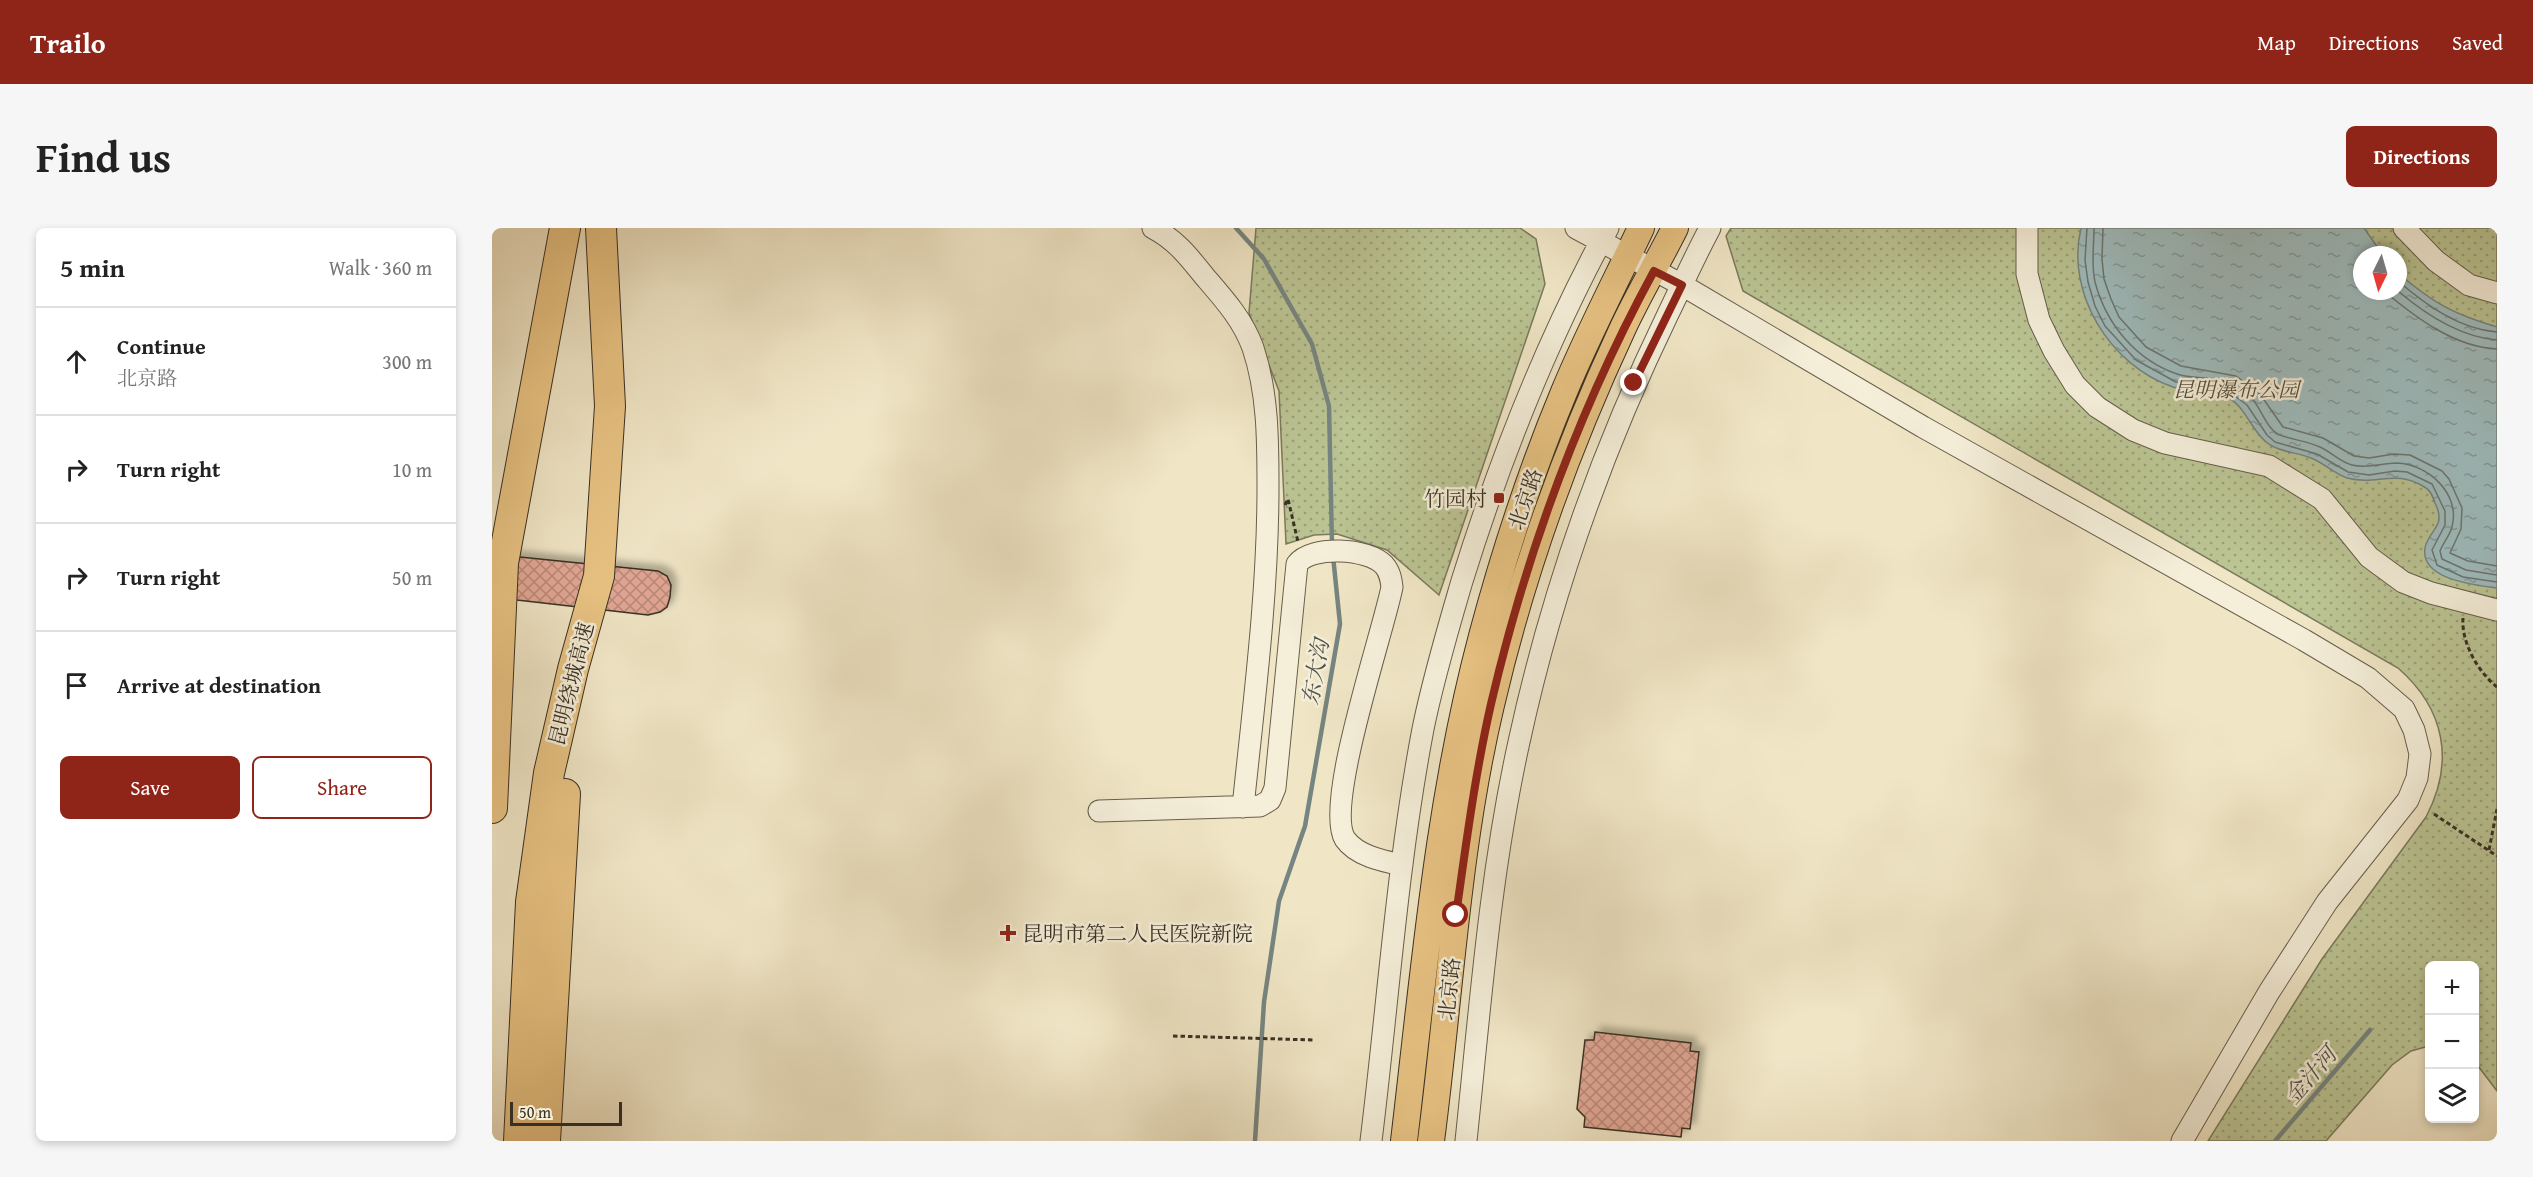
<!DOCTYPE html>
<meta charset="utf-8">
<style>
:root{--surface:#fff;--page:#f6f6f6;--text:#222;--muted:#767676;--line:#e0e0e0;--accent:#8f2418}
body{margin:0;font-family:"Gentium Book Plus","Noto Serif SC",serif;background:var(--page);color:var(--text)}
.controls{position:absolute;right:18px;bottom:18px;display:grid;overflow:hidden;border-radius:9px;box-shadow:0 3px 9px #0003}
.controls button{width:54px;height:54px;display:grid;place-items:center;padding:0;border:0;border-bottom:2px solid var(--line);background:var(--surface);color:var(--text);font:30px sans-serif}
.compass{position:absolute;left:1861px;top:18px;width:54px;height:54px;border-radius:50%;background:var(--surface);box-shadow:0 3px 9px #0003;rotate:185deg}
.scale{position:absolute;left:18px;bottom:15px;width:112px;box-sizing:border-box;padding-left:6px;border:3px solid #393024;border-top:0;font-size:16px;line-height:21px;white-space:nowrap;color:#393024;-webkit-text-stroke:4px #f5efda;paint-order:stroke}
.stop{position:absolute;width:18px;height:18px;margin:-14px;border:4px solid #8f2418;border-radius:50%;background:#fff}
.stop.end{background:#8f2418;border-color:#fff;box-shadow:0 2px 6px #0008}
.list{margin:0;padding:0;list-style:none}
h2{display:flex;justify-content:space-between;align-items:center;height:78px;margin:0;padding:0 24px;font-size:26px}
h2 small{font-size:20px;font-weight:400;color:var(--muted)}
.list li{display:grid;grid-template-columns:39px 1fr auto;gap:18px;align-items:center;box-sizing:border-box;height:108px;padding:0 24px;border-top:2px solid var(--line)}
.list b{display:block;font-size:22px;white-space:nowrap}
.list p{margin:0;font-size:20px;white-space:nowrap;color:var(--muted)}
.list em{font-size:20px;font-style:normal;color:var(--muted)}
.actions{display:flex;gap:12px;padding:18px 24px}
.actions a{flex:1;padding:14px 0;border:2px solid var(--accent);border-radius:9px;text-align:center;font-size:21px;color:var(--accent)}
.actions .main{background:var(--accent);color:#fff}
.icon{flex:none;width:33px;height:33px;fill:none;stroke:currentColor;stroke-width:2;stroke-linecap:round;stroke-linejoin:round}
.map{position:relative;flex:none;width:2005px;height:913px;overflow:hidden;border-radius:9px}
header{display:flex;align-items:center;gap:36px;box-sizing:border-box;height:84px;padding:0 30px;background:var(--accent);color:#fff}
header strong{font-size:28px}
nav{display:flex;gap:33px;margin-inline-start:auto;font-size:21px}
.intro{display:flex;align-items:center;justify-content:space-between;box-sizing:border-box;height:144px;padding:0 36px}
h1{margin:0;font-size:42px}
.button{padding:15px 27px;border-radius:9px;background:var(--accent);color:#fff;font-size:21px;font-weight:700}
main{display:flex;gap:36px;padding:0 36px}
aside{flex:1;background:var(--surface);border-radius:9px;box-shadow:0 3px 9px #0003}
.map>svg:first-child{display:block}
.park{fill:url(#park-dots);stroke:#7a7a5c;stroke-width:1.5;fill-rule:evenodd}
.water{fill:url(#water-ripples);stroke:#768581;stroke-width:1.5}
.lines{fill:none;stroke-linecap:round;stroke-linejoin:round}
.shore{stroke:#6c7672;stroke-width:1.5}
.stream{stroke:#768581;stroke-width:4.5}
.building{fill:url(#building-cross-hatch);stroke:#393024;stroke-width:1.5;filter:url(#shadow)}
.minor-casing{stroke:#675e4c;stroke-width:23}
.major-casing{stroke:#393024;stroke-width:28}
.highway-casing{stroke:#393024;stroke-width:32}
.path{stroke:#393024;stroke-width:3;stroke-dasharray:4.5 3;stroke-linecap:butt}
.minor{stroke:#f5efda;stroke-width:21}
.major{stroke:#e8c383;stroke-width:26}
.highway{stroke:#e8c383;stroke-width:30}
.route{stroke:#8f2418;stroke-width:8}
.poi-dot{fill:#8f2418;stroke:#f5efda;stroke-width:2}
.labels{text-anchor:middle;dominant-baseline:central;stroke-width:5;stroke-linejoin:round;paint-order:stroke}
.park-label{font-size:21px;font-style:italic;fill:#534e3a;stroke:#f5efda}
.poi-label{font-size:21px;fill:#393024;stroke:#f5efda;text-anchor:end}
.street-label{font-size:21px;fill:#393024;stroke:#f5efda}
.water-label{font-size:22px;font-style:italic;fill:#52534b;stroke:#f5efda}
</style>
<header>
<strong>Trailo</strong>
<nav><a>Map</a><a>Directions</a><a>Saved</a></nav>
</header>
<div class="intro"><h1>Find us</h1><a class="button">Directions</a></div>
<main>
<aside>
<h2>5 min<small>Walk · 360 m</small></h2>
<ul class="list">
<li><svg class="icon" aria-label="ahead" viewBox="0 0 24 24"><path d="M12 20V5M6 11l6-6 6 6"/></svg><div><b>Continue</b><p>北京路</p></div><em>300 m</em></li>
<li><svg class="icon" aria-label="right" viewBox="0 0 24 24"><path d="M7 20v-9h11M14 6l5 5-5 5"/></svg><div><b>Turn right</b></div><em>10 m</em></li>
<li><svg class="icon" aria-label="right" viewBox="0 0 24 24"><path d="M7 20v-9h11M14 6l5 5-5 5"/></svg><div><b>Turn right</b></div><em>50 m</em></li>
<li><svg class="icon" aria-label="arrive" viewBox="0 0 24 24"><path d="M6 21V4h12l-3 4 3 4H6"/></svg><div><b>Arrive at destination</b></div></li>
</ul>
<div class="actions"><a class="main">Save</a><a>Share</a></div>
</aside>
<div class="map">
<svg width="2005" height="913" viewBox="0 0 2005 913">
<defs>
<pattern id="park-dots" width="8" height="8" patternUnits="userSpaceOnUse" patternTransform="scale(1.5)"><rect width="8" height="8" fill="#bbc493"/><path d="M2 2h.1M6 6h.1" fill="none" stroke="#99a078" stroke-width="1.8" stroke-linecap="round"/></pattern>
<pattern id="water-ripples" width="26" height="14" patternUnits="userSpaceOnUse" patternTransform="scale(1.5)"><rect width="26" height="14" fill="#9fbdbf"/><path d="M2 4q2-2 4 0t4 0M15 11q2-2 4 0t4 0" fill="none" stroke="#839a9b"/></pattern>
<pattern id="building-cross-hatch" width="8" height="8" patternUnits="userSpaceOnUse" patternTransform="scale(1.5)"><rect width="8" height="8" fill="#e1a693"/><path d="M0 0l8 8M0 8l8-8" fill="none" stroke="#b78878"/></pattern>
<filter id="shadow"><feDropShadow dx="5.5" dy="-5.5" stdDeviation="3" flood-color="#0004"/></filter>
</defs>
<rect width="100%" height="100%" fill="#f0e6c6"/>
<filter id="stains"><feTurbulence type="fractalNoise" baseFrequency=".00333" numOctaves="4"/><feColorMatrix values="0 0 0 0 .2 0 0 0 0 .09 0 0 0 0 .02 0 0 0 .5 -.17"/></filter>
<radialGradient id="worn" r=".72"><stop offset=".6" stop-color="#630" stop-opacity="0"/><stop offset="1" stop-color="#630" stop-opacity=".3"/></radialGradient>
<path class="park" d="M764,0H1028L1044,11L1053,56L947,367L895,322L845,306L822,307L794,316L787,163L757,85Z
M1239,0H2005V863L1983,834L1982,738H1938L1937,818L1919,823L1900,837L1834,913H1716L1830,731L1934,589C1963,534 1953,481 1906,440L1251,63L1234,8ZM1870,27H1906V63H1870Z"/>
<path class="water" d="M1589,0H1872L1891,27H1870V63H1906V45C1941,75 1961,86 2005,99V360C1984,357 1928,352 1933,320C1937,301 1955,299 1943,275C1941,269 1939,263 1934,260C1903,240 1886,258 1855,250C1843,246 1832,235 1819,230C1804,224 1785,224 1773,213C1757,199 1753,176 1731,167C1716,161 1697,164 1681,159C1619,138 1573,66 1589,0Z"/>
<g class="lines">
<path class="shore" d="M1595,0L1593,32L1596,54L1603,78L1613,98L1644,132L1684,154L1735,162L1755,177L1775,207L1783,214L1825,226L1856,244L1877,247L1903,243L1915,244L1940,256L1953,283V297L1940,322L1945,337L1971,349L2005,354
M1602,0C1602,18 1599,36 1603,54C1614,96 1644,132 1685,146C1702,152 1723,147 1739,156C1746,160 1755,166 1761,172C1770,182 1775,202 1788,207C1801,212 1815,213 1828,219C1839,224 1848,234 1860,237C1876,241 1889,235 1905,235C1935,236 1969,265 1960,299C1958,307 1951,315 1948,323L1950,331L1974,342L2005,347
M1611,0L1610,31L1612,51L1619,71L1627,89L1654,119L1689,138L1744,148L1768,166L1791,199L1831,210L1862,228L1877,230L1902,226L1918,227L1950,243L1957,251L1970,280L1969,301L1958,325L1976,333L2005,338
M1906,53C1934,77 1967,101 2005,104
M1892,63C1923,89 1962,119 2005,121
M1906,63C1933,86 1969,109 2005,112"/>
<path class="stream" d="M744,0L772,31L820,116L837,178L840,317
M763,913L772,774L787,673L813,598L848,396L841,328
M1783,913L1878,802"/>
</g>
<path class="building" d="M6,329H28L166,343L175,348L179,357L178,369L175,379L168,384L156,387L25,372L8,366Z
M1103,804L1199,815L1198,823L1207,824L1198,901L1190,900L1189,909L1092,899L1093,889L1085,881L1093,812H1102Z"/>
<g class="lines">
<defs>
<path id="minor" d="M661,0C684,12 697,29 713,49C732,71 751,92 761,120C776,165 776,212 776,259C776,366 762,473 751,579
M1084,0L1190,57L1431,199L1812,412L1876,450L1912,481L1922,502L1928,526L1925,550L1916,572L1835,674L1777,764L1690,913
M1535,0V46L1547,92L1562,123L1583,157L1605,179L1641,202L1673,215L1777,238L1830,271L1877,329L1911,354L1939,365L2005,382
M1912,0L1944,33L1977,57L2005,65
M607,583L768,578L778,572L783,560L805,336C819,317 876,320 892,337C898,344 899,351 900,359C891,405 832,577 853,611C865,628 891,633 910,637
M879,913C896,776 905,637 931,501C941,451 956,401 970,353C1008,231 1055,112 1116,0
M974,913C988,780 998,645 1027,514C1059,366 1110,222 1176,86C1190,57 1203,28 1218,0"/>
<path id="major" d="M912,913C932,745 946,573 990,408C1012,326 1039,243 1072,164C1095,108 1123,55 1149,0
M939,913C958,768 965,620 999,477C1029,348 1074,222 1130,102C1146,67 1166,34 1183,0"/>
<path id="highway" d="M0,580L11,335L73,0
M27,913L39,674L57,545L81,441L107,348L118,178L109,0
M53,913L73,566"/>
</defs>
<use href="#minor" class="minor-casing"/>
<use href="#major" class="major-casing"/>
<use href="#highway" class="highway-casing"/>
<path class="path" d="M793,277L796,271L806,314
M1971,390C1969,414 1986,444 2005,459
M1942,586L2005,628
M1997,622L2005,581
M681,808L823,812"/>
<use href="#minor" class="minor"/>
<use href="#major" class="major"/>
<use href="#highway" class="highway"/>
</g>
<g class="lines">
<path class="route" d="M964,687C974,617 983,546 999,476C1034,326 1088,179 1162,43L1190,57L1142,155"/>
</g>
<g class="poi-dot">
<rect x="1001" y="264" width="12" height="12" rx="3"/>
<path d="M513 696h6v6h6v6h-6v6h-6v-6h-6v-6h6z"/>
</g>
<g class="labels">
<g class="park-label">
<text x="1744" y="161">昆明瀑布公园</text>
</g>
<g class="poi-label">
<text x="995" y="270">竹园村</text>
<text x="530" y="705" text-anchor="start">昆明市第二人民医院新院</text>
</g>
<g class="street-label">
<text transform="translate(1033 271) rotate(-71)">北京路</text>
<text transform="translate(79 456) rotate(-76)">昆明绕城高速</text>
<text transform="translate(957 761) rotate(-84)">北京路</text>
</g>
<g class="water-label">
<text transform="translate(823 444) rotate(-80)">东大沟</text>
<text transform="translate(1818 847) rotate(-49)">金汁河</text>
</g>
</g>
<rect width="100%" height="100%" filter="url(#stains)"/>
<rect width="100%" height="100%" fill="url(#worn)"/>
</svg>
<div class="controls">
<button>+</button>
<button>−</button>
<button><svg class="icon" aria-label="layers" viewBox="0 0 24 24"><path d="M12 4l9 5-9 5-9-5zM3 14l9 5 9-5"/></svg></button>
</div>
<svg class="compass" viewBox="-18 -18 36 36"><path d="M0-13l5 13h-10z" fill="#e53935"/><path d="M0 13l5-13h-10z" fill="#767676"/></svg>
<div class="scale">50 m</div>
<div class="stop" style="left:964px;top:687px"></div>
<div class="stop end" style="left:1142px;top:155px"></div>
</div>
</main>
